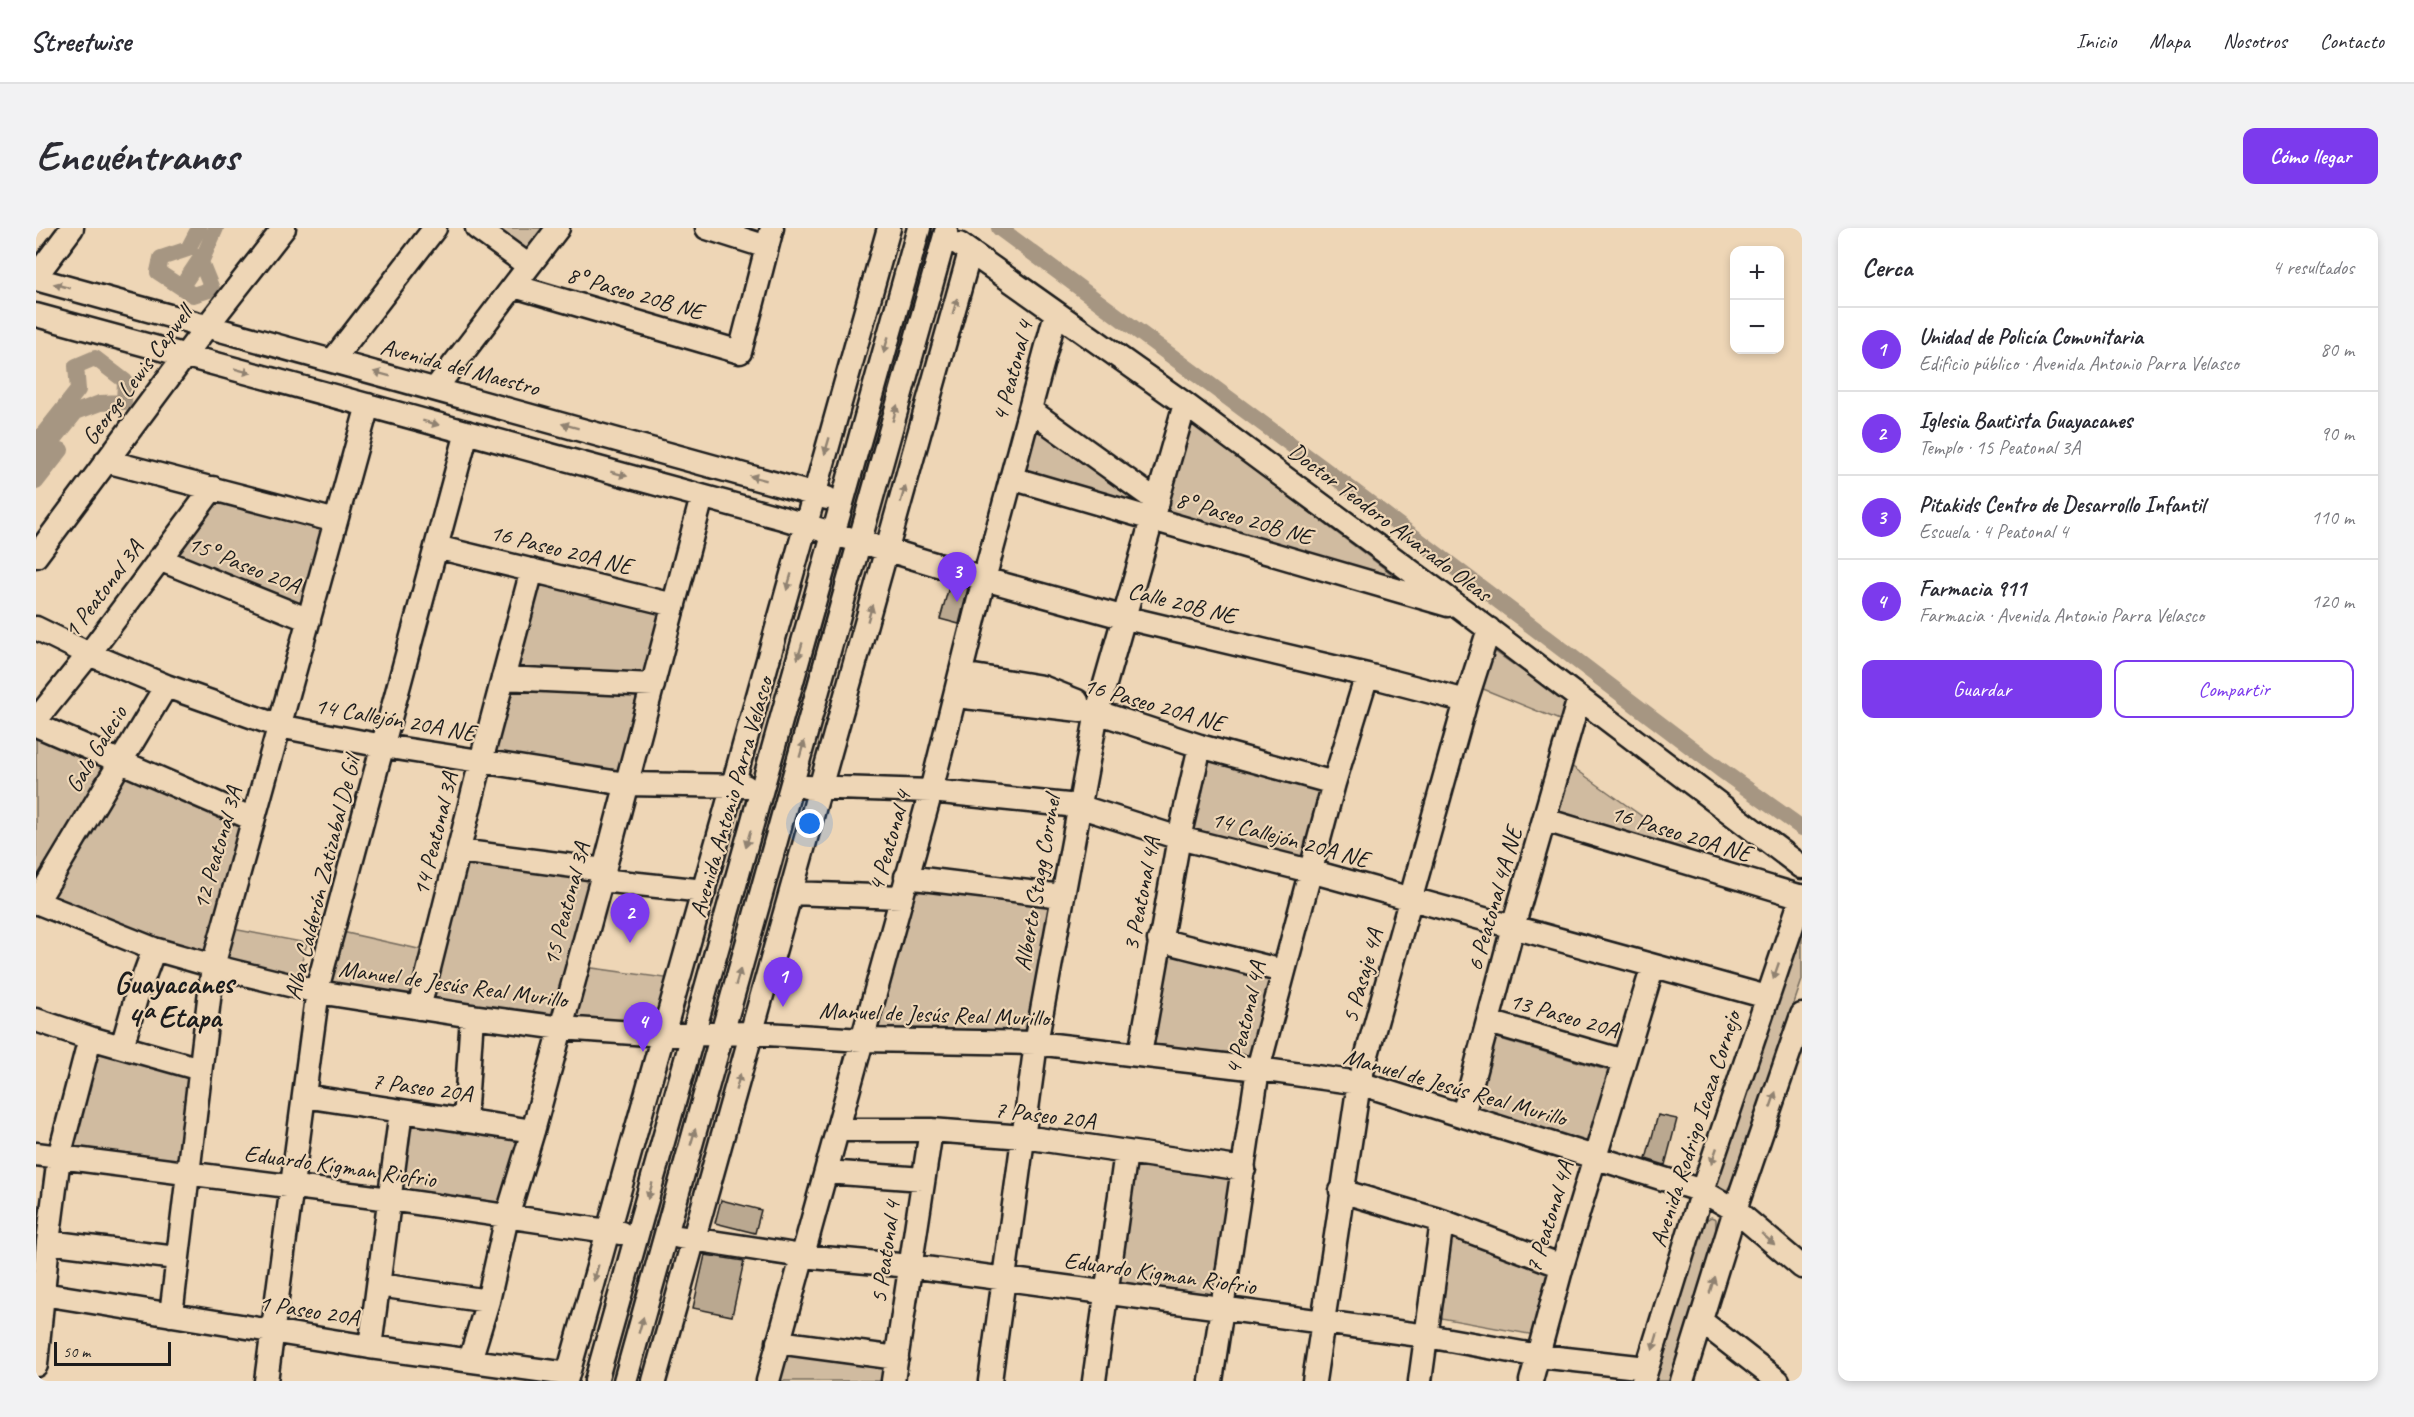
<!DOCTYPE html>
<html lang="es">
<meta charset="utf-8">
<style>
:root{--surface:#fff;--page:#f2f2f3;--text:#2b2b33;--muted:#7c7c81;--line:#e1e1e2;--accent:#7c3aed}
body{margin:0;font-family:Caveat,sans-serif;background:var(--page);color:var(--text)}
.controls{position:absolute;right:18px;top:18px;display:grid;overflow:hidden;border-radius:12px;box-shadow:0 3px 9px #0003}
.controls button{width:54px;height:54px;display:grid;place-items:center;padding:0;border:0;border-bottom:2px solid var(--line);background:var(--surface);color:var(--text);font:30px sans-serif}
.scale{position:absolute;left:18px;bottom:15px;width:117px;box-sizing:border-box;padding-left:6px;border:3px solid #1c1c1c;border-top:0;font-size:16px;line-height:21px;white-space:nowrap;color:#1c1c1c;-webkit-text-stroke:4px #eed6b6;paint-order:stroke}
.you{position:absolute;left:774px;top:596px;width:21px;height:21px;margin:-15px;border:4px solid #fff;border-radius:50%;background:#1a73e8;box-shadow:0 0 0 9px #1a73e833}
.badge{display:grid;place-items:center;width:39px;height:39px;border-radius:50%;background:var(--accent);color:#fff;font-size:20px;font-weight:700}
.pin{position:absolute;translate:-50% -50px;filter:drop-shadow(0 2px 3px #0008)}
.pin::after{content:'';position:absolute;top:32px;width:21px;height:18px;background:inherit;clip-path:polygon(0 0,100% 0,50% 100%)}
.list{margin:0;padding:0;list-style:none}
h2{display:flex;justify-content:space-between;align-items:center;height:78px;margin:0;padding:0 24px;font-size:26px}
h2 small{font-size:20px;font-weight:400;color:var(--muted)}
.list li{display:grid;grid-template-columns:39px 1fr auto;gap:18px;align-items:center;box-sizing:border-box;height:84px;padding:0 24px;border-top:2px solid var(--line)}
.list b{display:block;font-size:22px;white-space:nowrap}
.list p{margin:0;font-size:20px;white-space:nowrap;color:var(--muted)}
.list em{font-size:20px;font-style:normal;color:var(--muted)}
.actions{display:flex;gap:12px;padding:18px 24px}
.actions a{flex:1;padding:14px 0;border:2px solid var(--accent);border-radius:12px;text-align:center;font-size:21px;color:var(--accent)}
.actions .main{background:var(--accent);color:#fff}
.map{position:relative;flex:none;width:1766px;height:1153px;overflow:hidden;border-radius:12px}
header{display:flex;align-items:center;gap:36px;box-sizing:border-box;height:84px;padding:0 30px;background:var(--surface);border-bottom:2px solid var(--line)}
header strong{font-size:28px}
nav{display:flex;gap:33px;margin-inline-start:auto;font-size:21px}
.intro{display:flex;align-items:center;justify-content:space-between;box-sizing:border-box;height:144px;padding:0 36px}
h1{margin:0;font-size:42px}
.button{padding:15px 27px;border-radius:12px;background:var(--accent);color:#fff;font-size:21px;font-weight:700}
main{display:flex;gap:36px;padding:0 36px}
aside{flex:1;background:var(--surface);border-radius:12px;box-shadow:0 3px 9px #0003}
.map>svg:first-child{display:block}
.green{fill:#d0bba0;stroke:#766c5e;stroke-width:1.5}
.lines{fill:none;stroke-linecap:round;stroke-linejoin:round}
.canal{stroke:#a69682;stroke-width:16}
.building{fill:#baa890;stroke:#1c1c1c;stroke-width:1.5}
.minor-casing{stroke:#1c1c1c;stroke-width:27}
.minor{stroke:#eed6b6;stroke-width:22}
.oneway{fill:#908271}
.labels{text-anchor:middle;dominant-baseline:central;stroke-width:4.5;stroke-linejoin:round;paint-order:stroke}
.street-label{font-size:24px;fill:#1c1c1c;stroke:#eed6b6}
.district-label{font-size:30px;font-weight:bold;fill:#1c1c1c;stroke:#eed6b6}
</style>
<header>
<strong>Streetwise</strong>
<nav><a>Inicio</a><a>Mapa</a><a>Nosotros</a><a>Contacto</a></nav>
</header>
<div class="intro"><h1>Encuéntranos</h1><a class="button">Cómo llegar</a></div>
<main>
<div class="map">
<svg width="1766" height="1153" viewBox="0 0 1766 1153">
<rect width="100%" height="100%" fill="#eed6b6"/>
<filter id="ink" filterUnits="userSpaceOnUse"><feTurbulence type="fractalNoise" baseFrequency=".0167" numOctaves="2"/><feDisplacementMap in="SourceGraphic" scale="12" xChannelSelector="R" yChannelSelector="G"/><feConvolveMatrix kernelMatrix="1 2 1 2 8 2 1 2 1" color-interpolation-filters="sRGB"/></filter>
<g filter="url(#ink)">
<path class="green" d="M456,0H508L487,27Z
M994,182L1119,283L1156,196L1385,368L976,250Z
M177,260L300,293L273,392L123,331Z
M497,342L638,376L590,555L447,534Z
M1454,420L1533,476L1526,493L1440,458Z
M0,497L217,591L177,738L0,663Z
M1164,518L1298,555L1274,643L1143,610Z
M1531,535L1676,638L1513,590Z
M423,623L567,642L542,738L644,752L627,807L283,754L297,702L396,724Z
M870,649L1026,668L1000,815L826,812Z
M1766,693V752L1696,955L1691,962L1683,965L1677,960Z
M197,701L271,715L261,751L188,740Z
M1130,714L1241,738L1215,830L1113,815Z
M1454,808L1577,844L1554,920L1433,882Z
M54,810L164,841L152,945L23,929Z
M365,883L497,903L471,989L354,971Z
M1090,924L1208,941L1186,1080L1070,1065Z
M1675,989L1680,991V1003L1634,1153H1619L1666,997L1670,992Z
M1407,995L1523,1039L1504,1108L1394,1088Z
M742,1114L861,1130L857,1153H732Z"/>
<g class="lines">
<path class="canal" d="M163,0L152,21L125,30L122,44L157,67L176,61L165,34L180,0
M963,0L1327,270L1685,542L1766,600
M150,52L168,25
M0,215L42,162L40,138L59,130L89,153L88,174L64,175L40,184L0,234
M0,254L25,222"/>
</g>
<path class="building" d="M914,355L932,360L923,396L904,391Z
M1622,887L1641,891L1629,937L1610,931Z
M685,972L725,982L719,1005L679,995Z
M669,1027L708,1033L696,1088L657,1080Z"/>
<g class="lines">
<defs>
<path id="minor" d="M441,0L493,38
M671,0L731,19
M923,16L1149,176L1426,381L1766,639
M0,48L36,0
M0,51L791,270
M478,58L704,124L736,0
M0,87L746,290L948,351L1086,389L1331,447L1430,473
M297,132L399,0
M399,161L522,0
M994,182L1122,274
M70,233L300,293
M975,250L1412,377
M400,319L638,377
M0,328L171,98L248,0
M123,331L273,392
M0,400L53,426L130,458L243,498L347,518L590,556L709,558
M925,446L1006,459L1041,473
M467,450L617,457
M920,468L1061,484L1164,518L1298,555
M0,492L53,426L177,260
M0,497L217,591
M770,559L895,563L1042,578L1143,610L1274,643L1731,769
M1509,592L1766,669
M423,623L568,642
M870,649L1026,668
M565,652L668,663
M755,665L865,669
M0,674L118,721L188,741L282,764L436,788L525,800L627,807L716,805L826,812L1000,815L1222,841L1323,855L1666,963L1699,982L1766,1039
M0,675L130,458
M1123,712L1247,743
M383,780L445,533L496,342
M0,792L54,810L164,841
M1453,794L1588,833
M86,819L100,770L118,721
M1104,826L1143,610L1164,518
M268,868L497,903
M1427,887L1477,699L1543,470
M429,893L436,788
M803,902H895L988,909L1208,941
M0,926L354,971L585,1005
M790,944L887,951
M1305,963L1406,993L1526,1038
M643,1009L766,1028L874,1038L1391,1108L1503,1128L1611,1140
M12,1014L140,1030
M343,1057L452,1073
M7,1066L334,1119L532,1146
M135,1087L177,738L332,177
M1665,1093L1742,1153
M742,1114L861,1130
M334,1119L365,883
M434,1132L452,1073L471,989L497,903L568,642L666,269
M0,1137L12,1014L23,929L54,810
M230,1153L283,754L431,204
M530,1153L853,0
M560,1153L883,0
M589,1153L910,4
M618,1153L934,24
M732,1153L895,563L948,351L1020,85
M857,1153L895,902
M954,1153L1000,815L1061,484L1149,176
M1058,1153L1090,924
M1175,1153L1222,841L1298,555L1331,447
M1278,1153L1323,855L1430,473L1453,401
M1384,1153L1406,993
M1495,1153L1526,1038L1617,738
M1607,1153L1666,963L1766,668
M1646,1153L1699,982L1766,787"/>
</defs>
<use href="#minor" class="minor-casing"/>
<use href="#minor" class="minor"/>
</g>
<defs><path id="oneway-solid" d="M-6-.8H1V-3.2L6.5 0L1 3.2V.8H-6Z" transform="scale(1.5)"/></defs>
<g class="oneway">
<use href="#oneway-solid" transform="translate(26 58) rotate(-165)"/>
<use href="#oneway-solid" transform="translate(919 78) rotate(-74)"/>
<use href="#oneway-solid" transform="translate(850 117) rotate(106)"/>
<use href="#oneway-solid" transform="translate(207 143) rotate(15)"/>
<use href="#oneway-solid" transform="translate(346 146) rotate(-165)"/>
<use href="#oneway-solid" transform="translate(859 185) rotate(-74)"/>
<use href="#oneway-solid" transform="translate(395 195) rotate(15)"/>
<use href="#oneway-solid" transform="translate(534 198) rotate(-165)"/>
<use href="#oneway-solid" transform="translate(791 218) rotate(106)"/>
<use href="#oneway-solid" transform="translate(583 246) rotate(15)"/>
<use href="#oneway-solid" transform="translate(722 250) rotate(-165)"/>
<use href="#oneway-solid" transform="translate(867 266) rotate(-74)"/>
<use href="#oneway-solid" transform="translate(753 354) rotate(106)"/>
<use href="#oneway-solid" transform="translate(834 385) rotate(-74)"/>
<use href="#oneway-solid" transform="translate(764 423) rotate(106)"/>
<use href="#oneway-solid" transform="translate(766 521) rotate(-74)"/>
<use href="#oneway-solid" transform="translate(712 611) rotate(106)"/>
<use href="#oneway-solid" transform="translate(1740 743) rotate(109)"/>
<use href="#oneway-solid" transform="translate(702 749) rotate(-74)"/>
<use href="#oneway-solid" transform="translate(702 854) rotate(-74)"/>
<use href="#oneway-solid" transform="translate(1737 872) rotate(-71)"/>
<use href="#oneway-solid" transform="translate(657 909) rotate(-74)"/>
<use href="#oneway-solid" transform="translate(1678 928) rotate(109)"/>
<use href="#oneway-solid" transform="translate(614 963) rotate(106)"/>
<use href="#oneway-solid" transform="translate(1732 1011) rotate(41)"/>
<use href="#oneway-solid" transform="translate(560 1045) rotate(106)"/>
<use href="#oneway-solid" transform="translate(1676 1057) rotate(-73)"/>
<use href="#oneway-solid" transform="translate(605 1097) rotate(-74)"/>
<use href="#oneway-solid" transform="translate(1619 1114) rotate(107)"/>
</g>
</g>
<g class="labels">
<g class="street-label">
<text transform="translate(599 65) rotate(16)">8° Paseo 20B NE</text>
<text transform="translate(424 139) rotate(15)">Avenida del Maestro</text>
<text transform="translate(976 143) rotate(-75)">4 Peatonal 4</text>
<text transform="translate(101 147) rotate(-53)">George Lewis Capwell</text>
<text transform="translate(1208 290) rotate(16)">8° Paseo 20B NE</text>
<text transform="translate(1354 294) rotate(37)">Doctor Teodoro Alvarado Oleas</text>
<text transform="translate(525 321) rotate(14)">16 Paseo 20A NE</text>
<text transform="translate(208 336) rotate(22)">15° Paseo 20A</text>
<text transform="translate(67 361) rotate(-53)">1 Peatonal 3A</text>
<text transform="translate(1146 375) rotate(14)">Calle 20B NE</text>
<text transform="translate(1118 476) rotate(16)">16 Paseo 20A NE</text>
<text transform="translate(359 491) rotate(10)">14 Callejón 20A NE</text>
<text transform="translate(60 521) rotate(-59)">Galo Galecio</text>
<text transform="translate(695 569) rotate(-74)">Avenida Antonio Parra Velasco</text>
<text transform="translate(1645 605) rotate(17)">16 Paseo 20A NE</text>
<text transform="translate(399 606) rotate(-76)">14 Peatonal 3A</text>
<text transform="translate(1254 611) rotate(15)">14 Callejón 20A NE</text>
<text transform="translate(853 613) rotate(-74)">4 Peatonal 4</text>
<text transform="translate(181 620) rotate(-74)">12 Peatonal 3A</text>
<text transform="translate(286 650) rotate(-76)">Alba Calderón Zatizabal De Gil</text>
<text transform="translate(1001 655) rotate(-80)">Alberto Stagg Coronel</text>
<text transform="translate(1105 666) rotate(-79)">3 Peatonal 4A</text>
<text transform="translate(1458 671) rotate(-74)">6 Peatonal 4A NE</text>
<text transform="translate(530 676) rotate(-75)">15 Peatonal 3A</text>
<text transform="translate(1326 748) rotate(-74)">5 Pasaje 4A</text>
<text transform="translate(417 756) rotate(8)">Manuel de Jesús Real Murillo</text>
<text transform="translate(898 786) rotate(2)">Manuel de Jesús Real Murillo</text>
<text transform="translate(1528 787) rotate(16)">13 Paseo 20A</text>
<text transform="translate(1209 790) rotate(-77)">4 Peatonal 4A</text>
<text transform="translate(386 859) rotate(8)">7 Paseo 20A</text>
<text transform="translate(1419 859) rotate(16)">Manuel de Jesús Real Murillo</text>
<text transform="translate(1009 887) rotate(7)">7 Paseo 20A</text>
<text transform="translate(1659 901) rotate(-72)">Avenida Rodrigo Icaza Cornejo</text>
<text transform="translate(304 938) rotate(8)">Eduardo Kigman Riofrio</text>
<text transform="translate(1513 989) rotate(-73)">7 Peatonal 4A</text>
<text transform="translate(849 1024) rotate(-82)">5 Peatonal 4</text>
<text transform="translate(1124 1045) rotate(8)">Eduardo Kigman Riofrio</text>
<text transform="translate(273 1082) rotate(9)">1 Paseo 20A</text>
</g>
<g class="district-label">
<text x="138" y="755">Guayacanes<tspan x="138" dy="34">4ª Etapa</tspan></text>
</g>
</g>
</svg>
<div class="controls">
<button>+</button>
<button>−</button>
</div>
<div class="scale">50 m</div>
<div class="you"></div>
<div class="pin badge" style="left:747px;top:779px">1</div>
<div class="pin badge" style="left:594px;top:715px">2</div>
<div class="pin badge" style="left:921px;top:374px">3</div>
<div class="pin badge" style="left:607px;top:824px">4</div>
</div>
<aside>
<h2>Cerca<small>4 resultados</small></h2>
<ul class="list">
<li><span class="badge">1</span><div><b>Unidad de Policía Comunitaria</b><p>Edificio público · Avenida Antonio Parra Velasco</p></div><em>80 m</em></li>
<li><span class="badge">2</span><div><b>Iglesia Bautista Guayacanes</b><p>Templo · 15 Peatonal 3A</p></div><em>90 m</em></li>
<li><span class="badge">3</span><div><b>Pitakids Centro de Desarrollo Infantil</b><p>Escuela · 4 Peatonal 4</p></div><em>110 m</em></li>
<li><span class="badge">4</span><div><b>Farmacia 911</b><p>Farmacia · Avenida Antonio Parra Velasco</p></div><em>120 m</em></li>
</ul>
<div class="actions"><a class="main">Guardar</a><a>Compartir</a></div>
</aside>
</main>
